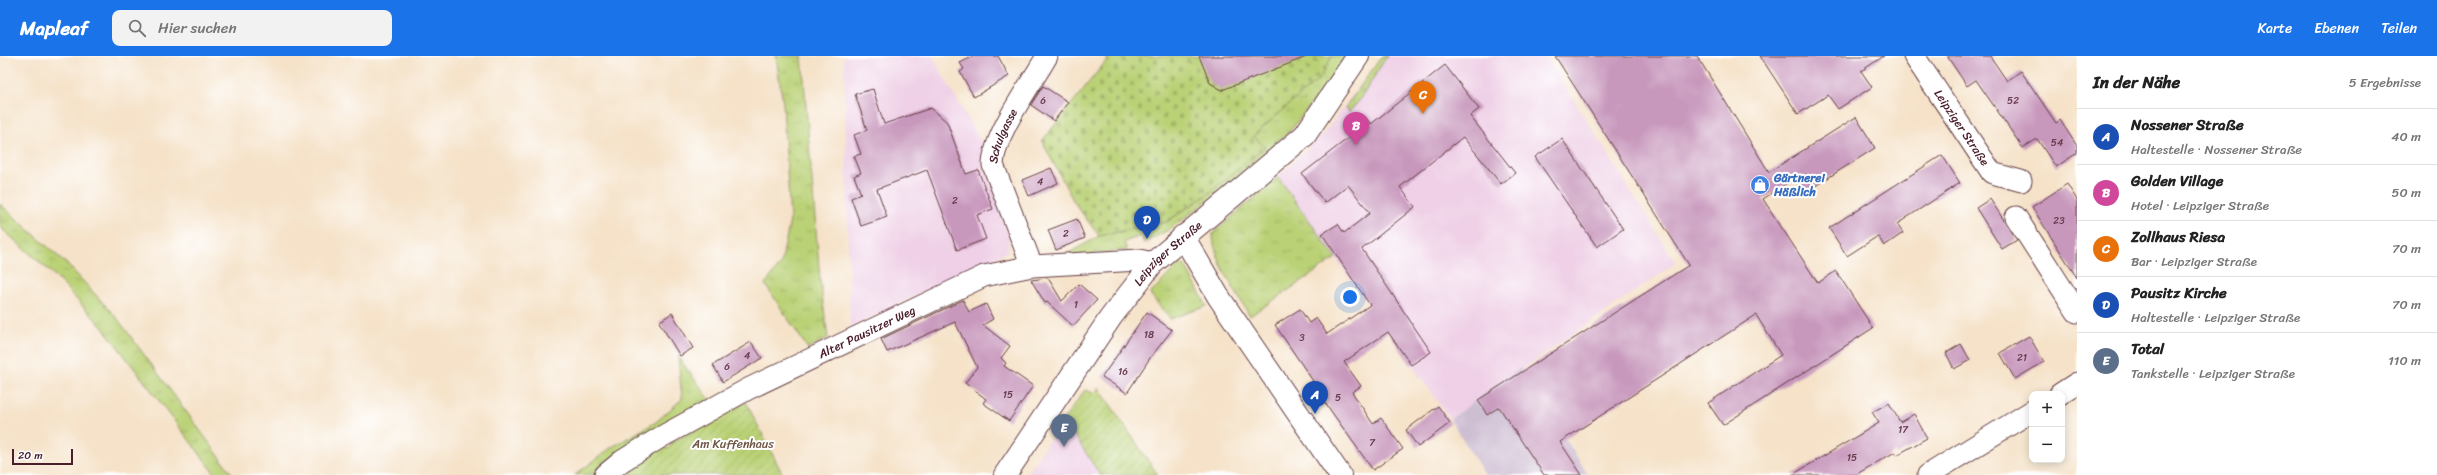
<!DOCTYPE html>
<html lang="de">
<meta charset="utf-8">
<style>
:root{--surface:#fff;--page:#f2f2f2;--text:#222;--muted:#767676;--line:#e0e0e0;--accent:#1a73e8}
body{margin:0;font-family:Sriracha,sans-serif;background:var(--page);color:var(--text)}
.controls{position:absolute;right:12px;bottom:12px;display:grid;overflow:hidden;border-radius:8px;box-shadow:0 2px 10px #0003}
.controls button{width:36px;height:36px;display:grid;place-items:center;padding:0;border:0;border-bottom:1px solid var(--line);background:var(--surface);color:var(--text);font:20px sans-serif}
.scale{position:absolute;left:12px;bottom:10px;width:61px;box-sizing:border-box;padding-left:4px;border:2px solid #4a1f2b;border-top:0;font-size:11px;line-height:14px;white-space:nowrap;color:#4a1f2b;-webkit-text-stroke:3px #fff;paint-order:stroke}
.you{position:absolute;left:1350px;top:241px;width:14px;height:14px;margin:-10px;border:3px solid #fff;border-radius:50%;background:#1a73e8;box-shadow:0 0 0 6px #1a73e833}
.badge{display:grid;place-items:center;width:26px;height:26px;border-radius:50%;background:var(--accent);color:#fff;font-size:13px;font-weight:700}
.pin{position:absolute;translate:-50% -33px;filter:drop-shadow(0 1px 2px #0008)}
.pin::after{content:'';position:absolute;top:21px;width:14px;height:12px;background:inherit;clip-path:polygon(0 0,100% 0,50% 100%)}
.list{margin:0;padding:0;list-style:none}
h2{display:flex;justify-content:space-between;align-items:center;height:52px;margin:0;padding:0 16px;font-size:17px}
h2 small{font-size:13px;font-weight:400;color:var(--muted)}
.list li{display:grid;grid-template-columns:26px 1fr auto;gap:12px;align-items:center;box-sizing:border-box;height:56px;padding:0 16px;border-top:1px solid var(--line)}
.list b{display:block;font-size:15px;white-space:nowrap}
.list p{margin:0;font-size:13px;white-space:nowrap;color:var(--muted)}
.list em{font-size:13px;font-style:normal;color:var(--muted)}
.icon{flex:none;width:22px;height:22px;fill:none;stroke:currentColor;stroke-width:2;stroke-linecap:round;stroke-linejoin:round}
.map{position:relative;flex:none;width:2077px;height:419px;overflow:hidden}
header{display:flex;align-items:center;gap:24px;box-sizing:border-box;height:56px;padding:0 20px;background:var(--accent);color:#fff}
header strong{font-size:19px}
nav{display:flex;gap:22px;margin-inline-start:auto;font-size:14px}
.search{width:280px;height:36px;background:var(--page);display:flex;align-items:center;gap:10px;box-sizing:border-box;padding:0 14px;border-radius:8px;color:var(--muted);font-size:15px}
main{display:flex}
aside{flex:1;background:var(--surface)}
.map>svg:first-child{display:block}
.built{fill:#efd0e6}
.industrial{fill:#cdbed2}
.grass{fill:url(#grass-tufts);stroke:#827850}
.cemetery{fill:url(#cemetery-stones);stroke:#827850}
.garden{fill:url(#garden-furrows);stroke:#827850}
.building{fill:#c797bc}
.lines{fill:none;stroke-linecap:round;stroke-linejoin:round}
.minor-casing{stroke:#643c43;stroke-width:23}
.tertiary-casing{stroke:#643c43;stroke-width:24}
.minor{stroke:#fff;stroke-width:21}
.tertiary{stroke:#fff;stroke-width:22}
.labels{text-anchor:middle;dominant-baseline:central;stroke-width:4;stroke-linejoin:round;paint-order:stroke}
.number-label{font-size:10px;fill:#693d4f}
.street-label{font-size:12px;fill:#4a1f2b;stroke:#fff}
.shop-label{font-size:12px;font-weight:bold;fill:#366cbe;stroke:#fff;text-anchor:start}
.park-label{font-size:12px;fill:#6c5442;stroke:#fff}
</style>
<header>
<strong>Mapleaf</strong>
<div class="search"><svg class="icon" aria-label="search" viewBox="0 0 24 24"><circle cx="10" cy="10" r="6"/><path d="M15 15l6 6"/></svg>Hier suchen</div>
<nav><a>Karte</a><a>Ebenen</a><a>Teilen</a></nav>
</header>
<main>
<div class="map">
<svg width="2077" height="419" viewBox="0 0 2077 419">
<defs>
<pattern id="grass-tufts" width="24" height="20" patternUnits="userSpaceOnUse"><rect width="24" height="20" fill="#bad176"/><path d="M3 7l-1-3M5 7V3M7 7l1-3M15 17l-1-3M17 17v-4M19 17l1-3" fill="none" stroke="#a1b366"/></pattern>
<pattern id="cemetery-stones" width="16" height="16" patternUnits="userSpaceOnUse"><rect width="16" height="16" fill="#bad176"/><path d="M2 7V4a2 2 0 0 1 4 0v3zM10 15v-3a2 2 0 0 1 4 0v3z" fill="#a1b366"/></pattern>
<pattern id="garden-furrows" width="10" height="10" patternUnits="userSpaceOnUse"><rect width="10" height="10" fill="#bad176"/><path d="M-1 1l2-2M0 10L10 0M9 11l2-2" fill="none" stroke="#a1b366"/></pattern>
</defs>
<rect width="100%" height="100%" fill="#fff"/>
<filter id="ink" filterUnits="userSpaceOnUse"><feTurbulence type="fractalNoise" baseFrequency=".025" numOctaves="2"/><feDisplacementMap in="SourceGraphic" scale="8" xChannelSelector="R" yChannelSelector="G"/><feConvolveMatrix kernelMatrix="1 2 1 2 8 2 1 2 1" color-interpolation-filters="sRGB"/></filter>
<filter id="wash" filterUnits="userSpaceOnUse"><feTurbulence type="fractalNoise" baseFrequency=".012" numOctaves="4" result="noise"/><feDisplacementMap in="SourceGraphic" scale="16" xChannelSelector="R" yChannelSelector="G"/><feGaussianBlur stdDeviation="0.9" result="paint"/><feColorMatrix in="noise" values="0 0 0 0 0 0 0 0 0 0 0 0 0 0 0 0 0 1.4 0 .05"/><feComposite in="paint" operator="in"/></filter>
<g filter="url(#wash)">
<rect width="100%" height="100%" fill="#f5e2c8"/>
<path class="built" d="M844,0H932L987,97L982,112L988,116L1009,182L1008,195L850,272Z
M1382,0H1546L1676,207L1450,363L1278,121L1324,77Z
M1064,363L1100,419H1026Z"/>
<path class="industrial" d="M1521,312L1588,419H1485L1450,363Z"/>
<path class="grass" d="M776,0H802L820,224L828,282L808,293L765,228L781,208L790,164L783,48Z
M1332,0H1345L1328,26L1290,75L1205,147L1170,173L1144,187L1141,180L1124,186L1127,194L1060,202L1099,180L1166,166L1208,138L1264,91L1253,80L1320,22Z
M1382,0H1387L1359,45L1349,56L1345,52Z
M1278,121L1336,202L1250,260C1237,238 1212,201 1213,177Z
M0,148L68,209L117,262L233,419H216L104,273L54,219L0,171Z
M1180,207L1185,210L1207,250L1170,263L1150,238Z
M678,301L711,345L619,399L592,419H575L612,391L656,366L682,343Z"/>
<path class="cemetery" d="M1110,0H1332L1320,22L1253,80L1265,91L1208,138L1166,166L1099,180L1074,146L1042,85Z"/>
<path class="garden" d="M1099,332L1158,419H1100L1064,363L1085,334L1094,337Z
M746,346L783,419H620L664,389L667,393L671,390L670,387Z"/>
<g id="blocks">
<path class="building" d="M974,0H998L1009,20L974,41L960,16L964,13L960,7Z
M1199,0H1305L1306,1L1222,34L1210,27Z
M1555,0H1697L1769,116L1856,61L1875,92L1804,137L1795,122L1763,143L1818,227L1836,215L1873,272L1723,369L1708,347L1781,299L1756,259L1560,386L1582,419H1544L1499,351L1487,359L1478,344L1689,209Z
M1760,0H1884L1861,15L1872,31L1838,53L1828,39L1798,58Z
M1947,0H1990L2007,25L2021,15L2056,67L2060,64L2077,90V97L2056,111L2037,83L2023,92L1976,24L1967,30Z
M1445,9L1479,53L1470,60L1515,117L1501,128L1463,81L1400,131L1415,151L1362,193L1431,296L1411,309L1388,276L1344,306L1361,330L1352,336L1373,368L1381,362L1403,393L1373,414L1311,327L1313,325L1275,269L1300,253L1309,267L1316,262L1327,278L1370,249L1322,178L1338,168L1344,177L1370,157L1348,129L1325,147L1302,118L1356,76L1353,72L1366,62L1371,68Z
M1043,30L1068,46L1054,65L1031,49Z
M873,33L884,68L931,52L947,66L966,118L978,114L993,153L977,159L986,183L957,194L927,114L877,133L887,161L861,170L851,142L861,138L854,120L861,117L854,100L861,98L854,79L867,74L855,38Z
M1562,83L1623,173L1597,191L1535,101Z
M1942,99L1960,127L1897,168L1903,177L1884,190L1878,180L1847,200L1829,172Z
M1051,112L1058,127L1029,140L1022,124Z
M2067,128L2077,144V222L2032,151Z
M1990,143L2017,184L2002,193L1976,152Z
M1077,163L1085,182L1056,194L1048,174Z
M1048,222L1062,245L1079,228L1097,244L1073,270L1047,246L1045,247L1031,224Z
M963,244L969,256L986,248L993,263L983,269L1010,290L1001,302L1006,307L1004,310L1033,330L1009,365L983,347L986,343L965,327L977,311L955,266L887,296L881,283Z
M1147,256L1172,274L1150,302L1127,337L1102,321Z
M672,257L693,292L680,300L659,266Z
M2029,280L2044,306L2015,323L2000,297Z
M751,286L762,302L723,326L713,309Z
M1961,288L1970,304L1954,313L1946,297Z
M1889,347L1900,366L1914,358L1927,382L1897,399L1895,396L1855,419H1792L1879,367L1872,356Z
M1438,350L1450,367L1418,391L1406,374Z"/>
</g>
</g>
<g filter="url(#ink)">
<use href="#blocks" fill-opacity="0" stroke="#643c43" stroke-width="1"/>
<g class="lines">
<defs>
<g id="minor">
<path id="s1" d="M1914,0L1992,117L2021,125"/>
<path d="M2016,161L2077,256"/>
<path id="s2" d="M1032,210L993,109C994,77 1031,29 1047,0"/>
<path d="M2060,338L2077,327"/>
<path id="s3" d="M605,419L622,405L661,381L748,333L984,220L1032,210L1139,204L1153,207"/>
<path d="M1928,419L2032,355"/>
</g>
<g id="tertiary">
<path d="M1183,180L1218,240L1340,419"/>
<path id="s4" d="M1005,419L1111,261L1153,207L1305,79L1358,0"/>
</g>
</defs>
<use href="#minor" class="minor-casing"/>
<use href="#tertiary" class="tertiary-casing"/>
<use href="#minor" class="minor"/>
<use href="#tertiary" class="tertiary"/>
</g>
</g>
<defs>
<symbol id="shop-disc" viewBox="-11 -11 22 22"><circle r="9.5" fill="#3f7fe0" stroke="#fff"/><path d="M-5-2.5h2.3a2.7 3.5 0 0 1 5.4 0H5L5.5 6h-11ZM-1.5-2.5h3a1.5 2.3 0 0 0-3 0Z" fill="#fff"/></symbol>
</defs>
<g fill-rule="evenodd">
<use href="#shop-disc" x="1749" y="118" width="22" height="22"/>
</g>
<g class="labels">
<g class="number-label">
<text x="1043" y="45">6</text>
<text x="2013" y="45">52</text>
<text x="2057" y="87">54</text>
<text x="1040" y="126">4</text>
<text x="955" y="145">2</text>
<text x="2059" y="165">23</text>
<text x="1066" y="178">2</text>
<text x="1076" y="249">1</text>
<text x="1149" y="279">18</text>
<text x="1302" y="282">3</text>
<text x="747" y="300">4</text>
<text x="2022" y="302">21</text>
<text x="727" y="311">6</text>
<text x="1123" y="316">16</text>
<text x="1008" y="339">15</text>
<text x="1338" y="342">5</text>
<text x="1903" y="374">17</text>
<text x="1372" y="387">7</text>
<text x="1852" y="402">15</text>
</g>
<g class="street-label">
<text stroke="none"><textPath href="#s1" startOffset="86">Leipziger Straße</textPath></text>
<text stroke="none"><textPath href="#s2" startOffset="139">Schulgasse</textPath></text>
<text stroke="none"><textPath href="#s4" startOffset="276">Leipziger Straße</textPath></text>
<text stroke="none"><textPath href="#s3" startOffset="299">Alter Pausitzer Weg</textPath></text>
</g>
<g class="shop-label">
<text x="1774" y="122">Gärtnerei<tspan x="1774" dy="14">Häßlich</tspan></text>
</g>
<g class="park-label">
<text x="733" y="388">Am Kuffenhaus</text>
</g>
</g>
</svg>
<div class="controls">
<button>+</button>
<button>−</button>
</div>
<div class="scale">20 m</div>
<div class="you"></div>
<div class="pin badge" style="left:1315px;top:358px;background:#1a4fb4">A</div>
<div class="pin badge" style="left:1356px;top:89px;background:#d1479c">B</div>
<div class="pin badge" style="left:1423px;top:58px;background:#e8710a">C</div>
<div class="pin badge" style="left:1147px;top:183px;background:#1a4fb4">D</div>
<div class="pin badge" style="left:1064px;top:391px;background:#5c6f8a">E</div>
</div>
<aside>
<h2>In der Nähe<small>5 Ergebnisse</small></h2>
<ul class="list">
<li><span class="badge" style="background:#1a4fb4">A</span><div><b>Nossener Straße</b><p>Haltestelle · Nossener Straße</p></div><em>40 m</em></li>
<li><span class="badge" style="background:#d1479c">B</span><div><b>Golden Village</b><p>Hotel · Leipziger Straße</p></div><em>50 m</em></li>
<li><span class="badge" style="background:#e8710a">C</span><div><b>Zollhaus Riesa</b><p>Bar · Leipziger Straße</p></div><em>70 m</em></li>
<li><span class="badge" style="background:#1a4fb4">D</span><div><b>Pausitz Kirche</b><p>Haltestelle · Leipziger Straße</p></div><em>70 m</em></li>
<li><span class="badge" style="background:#5c6f8a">E</span><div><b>Total</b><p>Tankstelle · Leipziger Straße</p></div><em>110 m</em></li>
</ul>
</aside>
</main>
